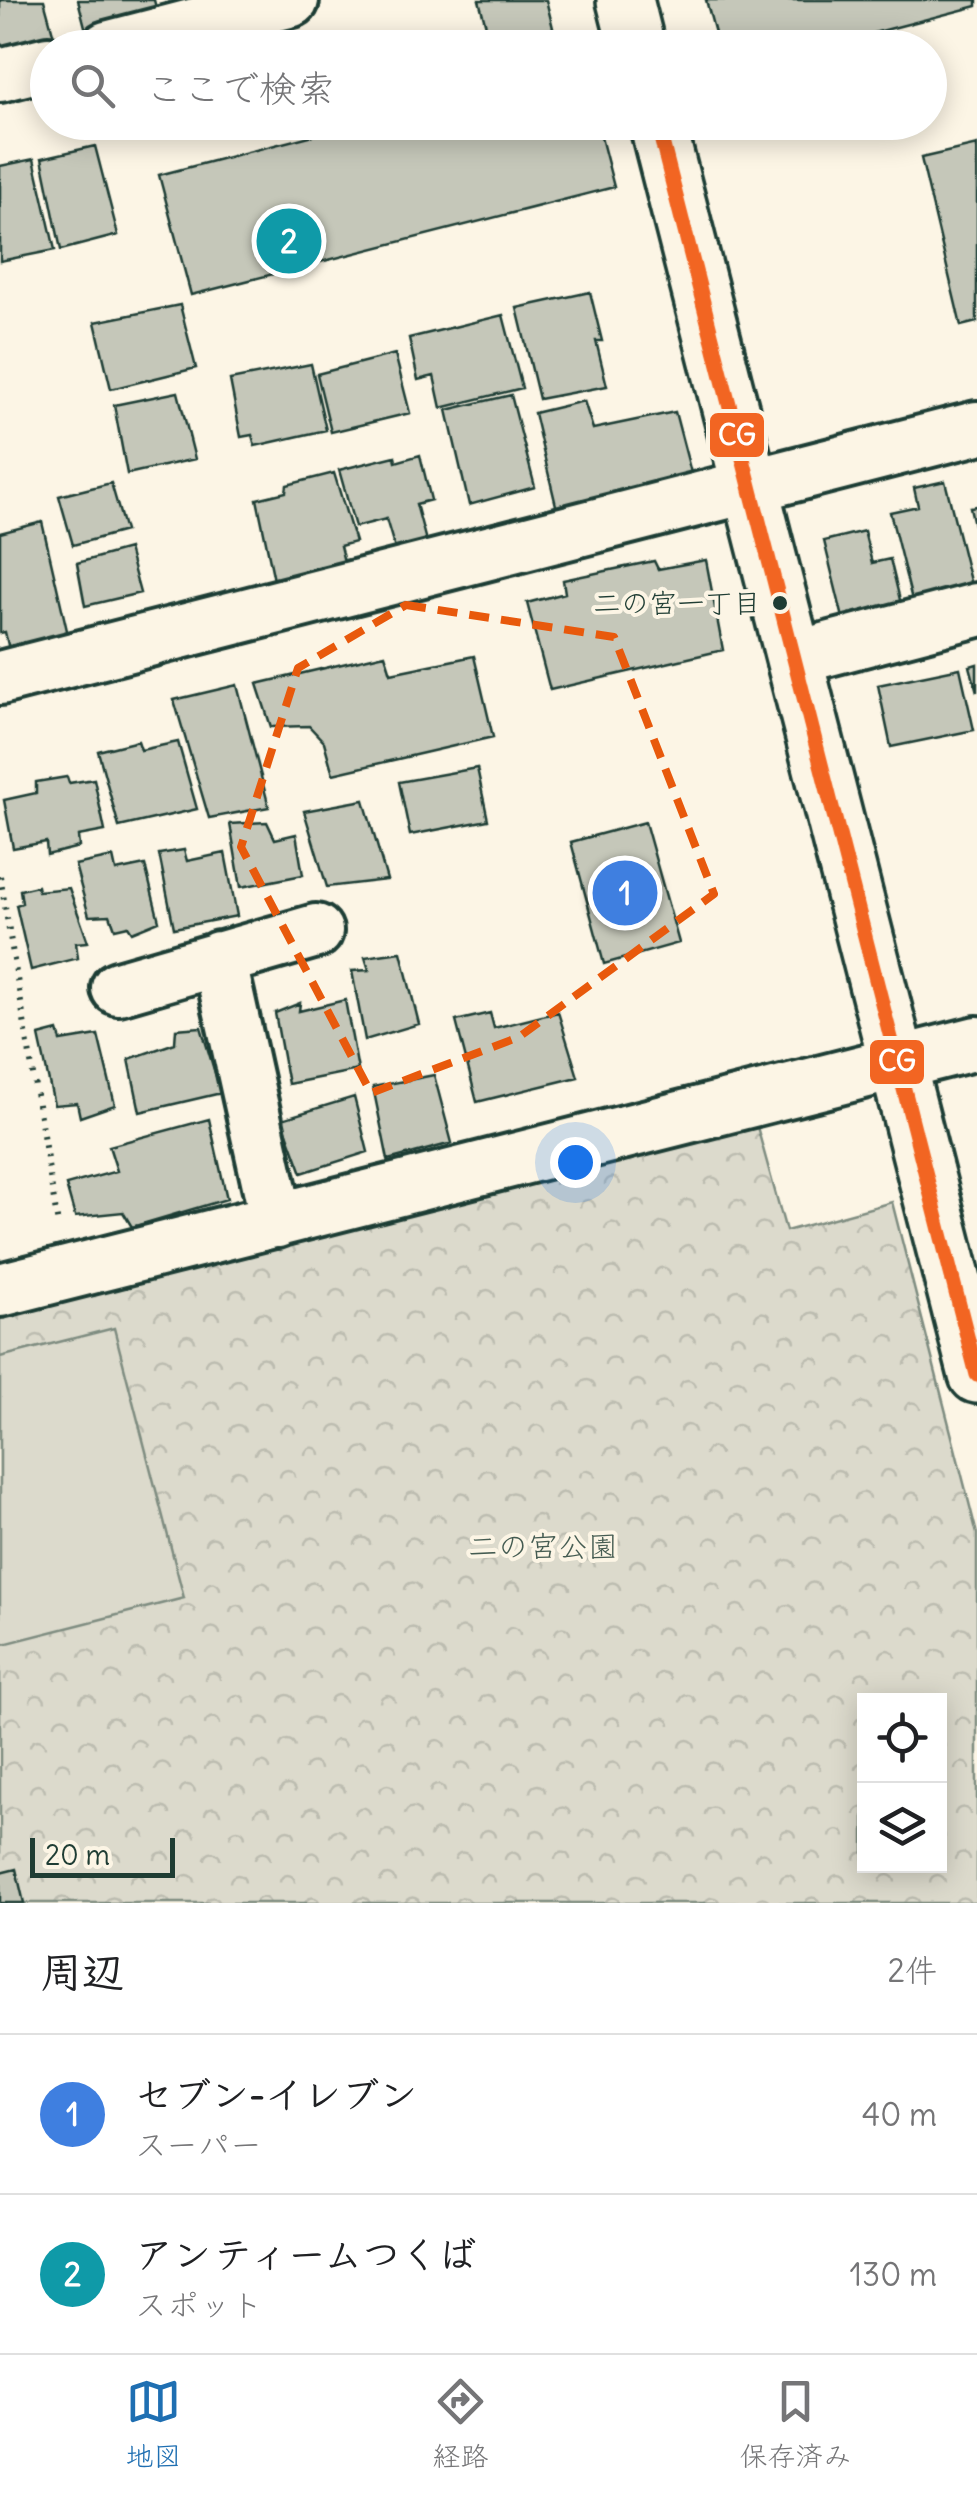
<!DOCTYPE html>
<html lang="ja">
<meta charset="utf-8">
<style>
:root{--surface:#fff;--page:#f6f6f6;--text:#202124;--muted:#757577;--line:#e0e0e0;--accent:#1f6fb2}
body{margin:0;font-family:Delius,"Klee One",sans-serif;background:var(--page);color:var(--text)}
.controls{position:absolute;right:30px;bottom:30px;display:grid;overflow:hidden;border-radius:0px;box-shadow:0 5px 25px #0003}
.controls button{width:90px;height:90px;display:grid;place-items:center;padding:0;border:0;border-bottom:2px solid var(--line);background:var(--surface);color:var(--text);font:50px sans-serif}
.scale{position:absolute;left:30px;bottom:25px;width:145px;box-sizing:border-box;padding-left:10px;border:5px solid #1f3d34;border-top:0;font-size:28px;line-height:35px;white-space:nowrap;color:#1f3d34;-webkit-text-stroke:8px #fcf5e5;paint-order:stroke}
.you{position:absolute;left:575px;top:1162px;width:35px;height:35px;margin:-25px;border:8px solid #fff;border-radius:50%;background:#1a73e8;box-shadow:0 0 0 15px #1a73e833}
.badge{display:grid;place-items:center;width:65px;height:65px;border-radius:50%;background:var(--accent);color:#fff;font-size:32px;font-weight:700}
.pin{position:absolute;translate:-50% -50%;border:5px solid #fff;box-shadow:0 2px 10px #0006}
.list{margin:0;padding:0;list-style:none}
h2{display:flex;justify-content:space-between;align-items:center;height:130px;margin:0;padding:0 40px;font-size:42px}
h2 small{font-size:32px;font-weight:400;color:var(--muted)}
.list li{display:grid;grid-template-columns:65px 1fr auto;gap:30px;align-items:center;box-sizing:border-box;height:160px;padding:0 40px;border-top:2px solid var(--line)}
.list b{display:block;font-size:38px;white-space:nowrap}
.list p{margin:0;font-size:32px;white-space:nowrap;color:var(--muted)}
.list em{font-size:32px;font-style:normal;color:var(--muted)}
.icon{flex:none;width:55px;height:55px;fill:none;stroke:currentColor;stroke-width:2;stroke-linecap:round;stroke-linejoin:round}
.map{position:relative;flex:none;width:977px;height:1903px;overflow:hidden}
.search{position:absolute;background:var(--surface);box-shadow:0 5px 25px #0003;left:30px;right:30px;top:30px;height:110px;display:flex;align-items:center;gap:25px;box-sizing:border-box;padding:0 35px;border-radius:55px;color:var(--muted);font-size:38px}
.sheet{height:450px;background:var(--surface)}
nav{display:flex;justify-content:space-around;align-items:center;box-sizing:border-box;height:140px;border-top:2px solid var(--line);background:var(--surface);font-size:28px;color:var(--muted)}
nav a{display:grid;justify-items:center;gap:5px}
nav .on{color:var(--accent)}
.map>svg:first-child{display:block}
.park{fill:url(#park-crowns);stroke:#7e8c80;stroke-width:2.5;fill-rule:evenodd}
.pitch{fill:#dcdacc;stroke:#7e8c80;stroke-width:2.5}
.building{fill:#c5c7b9;stroke:#1f3d34;stroke-width:2.5}
.lines{fill:none;stroke-linecap:round;stroke-linejoin:round}
.street-casing{stroke:#1f3d34;stroke-width:60}
.secondary-casing{stroke:#1f3d34;stroke-width:62}
.path{stroke:#1f3d34;stroke-width:6;stroke-dasharray:2.5 8;stroke-linecap:butt}
.street{stroke:#fcf5e5;stroke-width:52}
.secondary{stroke:#fcf5e5;stroke-width:55}
.bus-1-casing{stroke:#fcf5e5;stroke-width:22}
.bus-1{stroke:#f26522;stroke-width:15}
.marked{fill:none;stroke:#e8590c;stroke-width:8;stroke-dasharray:20 12;stroke-linejoin:round}
.bus-dot{fill:#1f3d34;stroke:#fcf5e5;stroke-width:4}
.labels{text-anchor:middle;dominant-baseline:central;stroke-width:8;stroke-linejoin:round;paint-order:stroke}
.bus-label{font-size:28px;fill:#1f3d34;stroke:#fcf5e5;text-anchor:end}
.park-label{font-size:30px;fill:#455c52;stroke:#fcf5e5}
.line-badge{stroke:#fcf5e5;stroke-width:4}
.badge-label{font-size:28px;text-anchor:middle;font-weight:bold;fill:#fff}
</style>
<div class="map">
<svg width="977" height="1903" viewBox="0 0 977 1903">
<defs>
<pattern id="park-crowns" width="20" height="18" patternUnits="userSpaceOnUse" patternTransform="scale(2.5)"><rect width="20" height="18" fill="#dcdacc"/><path d="M2 6a3 3 0 1 1 6 0M12 15a3 3 0 1 1 6 0" fill="none" stroke="#bcbcb0"/></pattern>
</defs>
<rect width="100%" height="100%" fill="#fcf5e5"/>
<filter id="ink" filterUnits="userSpaceOnUse"><feTurbulence type="fractalNoise" baseFrequency=".01" numOctaves="2"/><feDisplacementMap in="SourceGraphic" scale="20" xChannelSelector="R" yChannelSelector="G"/><feConvolveMatrix kernelMatrix="1 2 1 2 8 2 1 2 1" color-interpolation-filters="sRGB"/></filter>
<g filter="url(#ink)">
<path class="park" d="M756,1123L786,1231L892,1202L977,1534V1903H0V1316ZM864,1700H940V1866H864Z"/>
<path class="pitch" d="M114,1328L184,1598L0,1645V1357Z"/>
<path class="building" d="M0,0H44L55,40L0,54Z
M78,0H154L160,24L89,42Z
M479,0H546L558,48H492Z
M706,0H977V6L816,48H719Z
M364,122H597L614,187L191,295L159,175Z
M739,122H789L742,135Z
M977,145V322L961,326L921,158Z
M95,146L118,235L61,250L42,158Z
M34,159L55,250L0,261V166Z
M590,292L602,341H596L607,386L539,399L517,308Z
M180,305L196,368L111,389L95,322Z
M503,315L522,388L441,408L434,376L418,380L409,338Z
M395,354L410,413L331,432L317,374Z
M311,364L326,430L255,446L252,435L241,437L230,380Z
M178,392L195,459L127,474L114,405Z
M511,395L535,487L469,505L447,410Z
M584,401L593,429L675,412L695,488L559,518L534,413Z
M420,455L431,500L416,504L426,541L395,549L386,519L355,527L339,470L395,456L396,462Z
M334,473L355,542L340,546L346,570L275,585L257,499L286,492L287,485Z
M945,481L971,585L912,600L890,512L918,506L914,488Z
M111,483L125,531L73,545L59,496Z
M977,506V538L970,507Z
M42,522L69,639L10,654L5,632L0,633V533Z
M864,531L872,563L890,559L901,604L843,618L824,541Z
M128,549L140,593L85,606L77,563Z
M706,560L723,650L550,690L527,603L565,593L563,580L654,561L658,569Z
M385,654L391,673L474,656L493,737L333,774L324,742L309,726L271,727L257,684Z
M977,664V692L970,666Z
M960,668L974,730L891,747L878,685Z
M237,685L269,807L209,818L174,700Z
M138,741L141,750L178,742L197,809L119,827L98,751Z
M477,768L488,820L410,835L399,782Z
M67,777L69,783L94,779L105,831L78,836L79,847L47,855L46,842L13,848L4,800L36,793V782Z
M364,800L387,880L327,887L304,811Z
M267,822L275,839L296,834L303,875L241,887L230,824Z
M645,822L679,943L604,964L571,842Z
M184,850L187,861L225,853L237,916L174,928L159,854Z
M113,857L116,871L145,865L159,921L132,932L128,926L115,929L110,915L89,916L75,865Z
M37,886L38,891L69,888L88,942L76,943L78,958L31,970L16,905L22,903L20,890Z
M401,952L419,1024L365,1040L352,971L369,970L365,957Z
M345,1000L358,1070L288,1084L275,1013L300,1003L299,1011Z
M558,1012L578,1077L477,1102L456,1021L490,1013L494,1028Z
M201,1027L221,1093L140,1112L129,1059L175,1043L176,1029Z
M58,1031L61,1041L98,1035L115,1105L80,1117L77,1103L54,1105L39,1036Z
M434,1075L452,1143L388,1160L373,1087Z
M354,1097L368,1152L302,1173L282,1119Z
M209,1119L227,1199L132,1227L123,1212L75,1217L66,1185L117,1171L109,1146Z
M16,1869L24,1903H0V1873Z"/>
<g class="lines">
<defs>
<path id="street" d="M107,48L292,0
M0,75L48,63
M794,658L977,610
M0,678L977,428
M219,958L277,1221
M118,988L316,931
M0,1290L977,1043"/>
<path id="secondary" d="M625,0L637,48
M657,122L977,1375"/>
</defs>
<use href="#street" class="street-casing"/>
<use href="#secondary" class="secondary-casing"/>
<path class="path" d="M0,876L58,1225"/>
<use href="#street" class="street"/>
<use href="#secondary" class="secondary"/>
<defs>
<path id="bus-1" d="M657,122L977,1375"/>
</defs>
<use href="#bus-1" class="bus-1-casing"/>
<use href="#bus-1" class="bus-1"/>
</g>
</g>
<path class="marked" d="M406,605L614,637L714,894L519,1037L371,1093L241,847L298,668Z"/>
<circle class="bus-dot" cx="780" cy="603" r="9"/>
<g class="labels">
<g class="bus-label">
<text x="761" y="603">二の宮一丁目</text>
</g>
<g class="park-label">
<text x="543" y="1546">二の宮公園</text>
</g>
</g>
<g class="line-badge">
<rect x="708" y="411" width="58" height="48" rx="10" fill="#f26522"/>
<rect x="868" y="1038" width="58" height="48" rx="10" fill="#f26522"/>
</g>
<g class="badge-label">
<text x="737" y="445">CG</text>
<text x="897" y="1071">CG</text>
</g>
</svg>
<div class="controls">
<button><svg class="icon" aria-label="locate" viewBox="0 0 24 24"><circle cx="12" cy="12" r="6"/><path d="M12 2v4M12 18v4M2 12h4M18 12h4"/></svg></button>
<button><svg class="icon" aria-label="layers" viewBox="0 0 24 24"><path d="M12 4l9 5-9 5-9-5zM3 14l9 5 9-5"/></svg></button>
</div>
<div class="scale">20 m</div>
<div class="you"></div>
<div class="pin badge" style="left:625px;top:893px;background:#3f7fe0">1</div>
<div class="pin badge" style="left:289px;top:241px;background:#0f9aa8">2</div>
<div class="search"><svg class="icon" aria-label="search" viewBox="0 0 24 24"><circle cx="10" cy="10" r="6"/><path d="M15 15l6 6"/></svg>ここで検索</div>
</div>
<section class="sheet">
<h2>周辺<small>2件</small></h2>
<ul class="list">
<li><span class="badge" style="background:#3f7fe0">1</span><div><b>セブン-イレブン</b><p>スーパー</p></div><em>40 m</em></li>
<li><span class="badge" style="background:#0f9aa8">2</span><div><b>アンティームつくば</b><p>スポット</p></div><em>130 m</em></li>
</ul>
</section>
<nav>
<a class="on"><svg class="icon" aria-label="map" viewBox="0 0 24 24"><path d="M3 6l6-2 6 2 6-2v14l-6 2-6-2-6 2zM9 4v14M15 6v14"/></svg>地図</a>
<a><svg class="icon" aria-label="directions" viewBox="0 0 24 24"><path d="M12 3l9 9-9 9-9-9zM9 14v-3h6M13 9l2 2-2 2"/></svg>経路</a>
<a><svg class="icon" aria-label="saved" viewBox="0 0 24 24"><path d="M7 4h10v16l-5-4-5 4z"/></svg>保存済み</a>
</nav>
